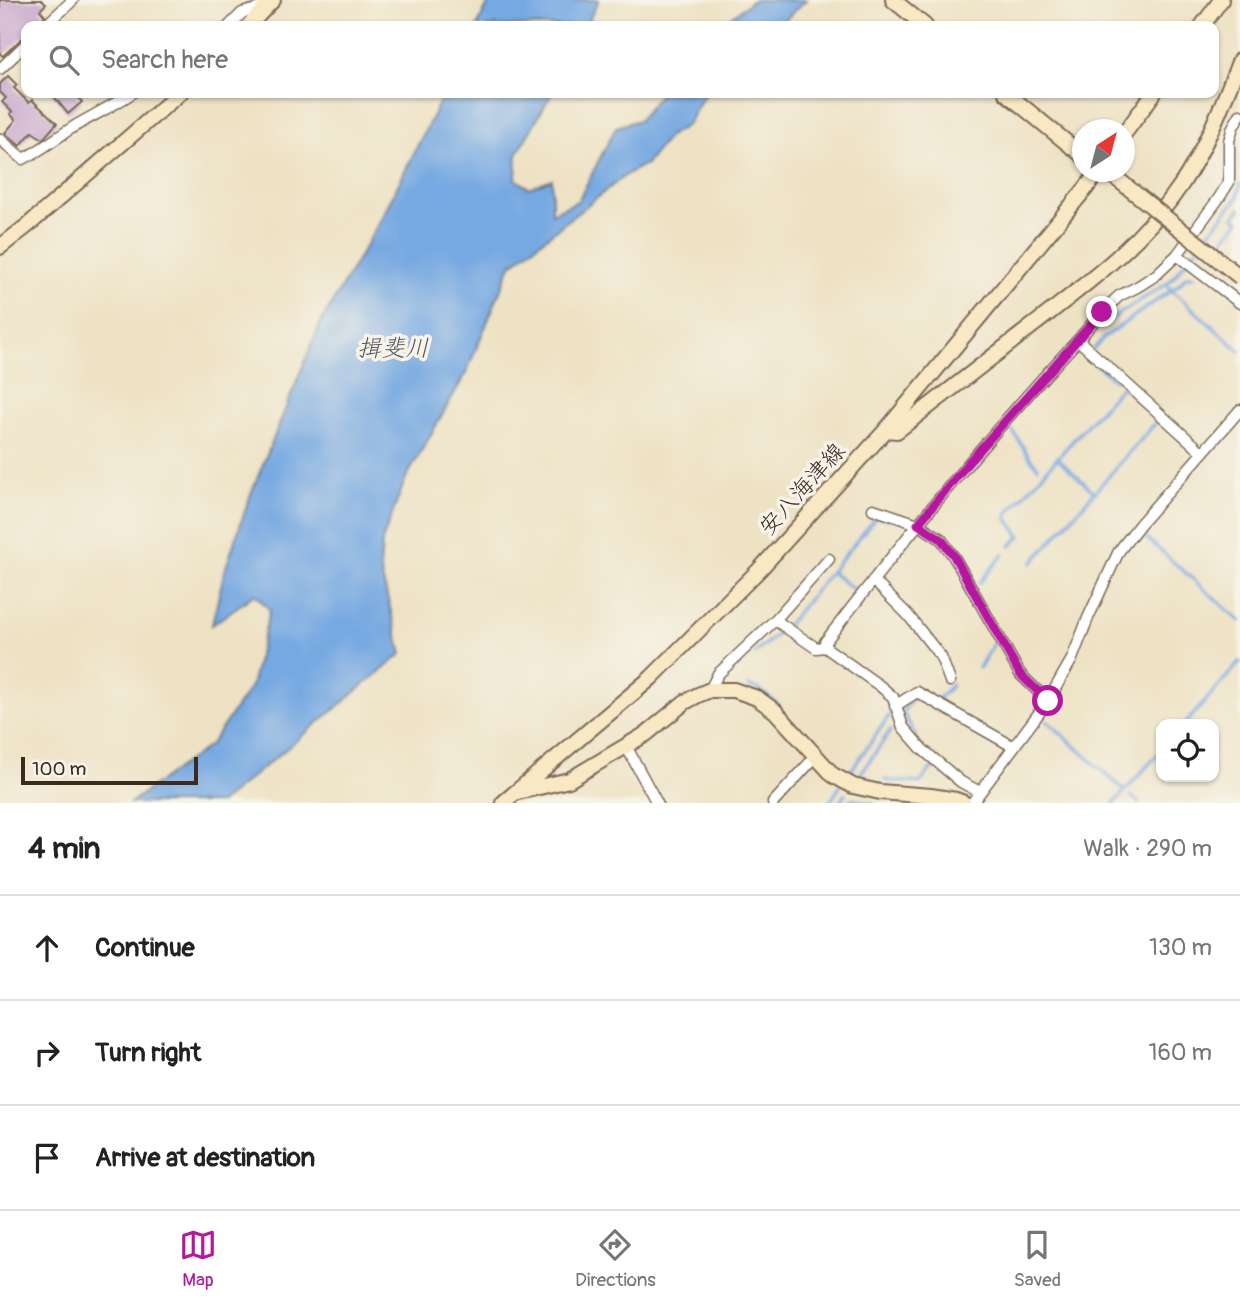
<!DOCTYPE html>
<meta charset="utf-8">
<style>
:root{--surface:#fff;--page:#f2f2f2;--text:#222;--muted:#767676;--line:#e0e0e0;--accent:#b5179e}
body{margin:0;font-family:Pangolin,"Klee One",sans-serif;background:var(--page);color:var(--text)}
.controls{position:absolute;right:21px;bottom:21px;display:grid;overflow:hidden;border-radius:14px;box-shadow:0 2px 5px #0004}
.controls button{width:63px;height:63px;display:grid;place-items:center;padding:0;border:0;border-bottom:2px solid var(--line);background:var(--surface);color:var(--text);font:35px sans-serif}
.compass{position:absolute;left:1072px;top:119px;width:63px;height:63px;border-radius:50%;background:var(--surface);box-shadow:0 2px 5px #0004;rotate:36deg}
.scale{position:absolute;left:21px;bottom:18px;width:177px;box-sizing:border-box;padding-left:7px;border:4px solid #3b2a1e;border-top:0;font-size:19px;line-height:24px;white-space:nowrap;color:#3b2a1e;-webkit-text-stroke:5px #f7f3e8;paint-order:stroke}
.stop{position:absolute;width:21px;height:21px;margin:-16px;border:5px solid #b5179e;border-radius:50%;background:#fff}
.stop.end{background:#b5179e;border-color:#fff;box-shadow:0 2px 7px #0008}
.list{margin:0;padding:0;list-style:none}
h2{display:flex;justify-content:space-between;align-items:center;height:91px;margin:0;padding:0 28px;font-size:30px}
h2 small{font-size:23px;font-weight:400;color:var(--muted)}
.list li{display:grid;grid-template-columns:46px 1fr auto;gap:21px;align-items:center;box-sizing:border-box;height:105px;padding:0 28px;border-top:2px solid var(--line)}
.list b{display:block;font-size:26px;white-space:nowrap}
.list em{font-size:23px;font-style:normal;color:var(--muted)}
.icon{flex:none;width:38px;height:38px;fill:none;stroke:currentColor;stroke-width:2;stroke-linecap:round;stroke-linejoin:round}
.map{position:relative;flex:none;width:1240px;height:803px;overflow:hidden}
.search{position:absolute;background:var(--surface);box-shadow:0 2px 5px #0004;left:21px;right:21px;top:21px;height:77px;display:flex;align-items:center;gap:18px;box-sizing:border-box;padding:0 24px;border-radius:14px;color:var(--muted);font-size:26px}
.sheet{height:406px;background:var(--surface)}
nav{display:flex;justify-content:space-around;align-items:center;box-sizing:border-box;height:98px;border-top:2px solid var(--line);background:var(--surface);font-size:19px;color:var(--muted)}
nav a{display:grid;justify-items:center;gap:4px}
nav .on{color:var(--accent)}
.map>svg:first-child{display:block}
.water{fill:#76a8e1;stroke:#586980;stroke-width:2}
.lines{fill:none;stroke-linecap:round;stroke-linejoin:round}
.stream{stroke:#76a8e1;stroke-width:3.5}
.building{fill:#c7a6cd}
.street-casing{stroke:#7a6a58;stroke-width:13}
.secondary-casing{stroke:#7a6a58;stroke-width:18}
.street{stroke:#fff;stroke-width:10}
.secondary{stroke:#f8e8c3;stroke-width:14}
.secondary-bridge-casing{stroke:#7a6a58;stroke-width:18;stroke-linecap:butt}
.secondary-bridge{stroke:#f8e8c3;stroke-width:14}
.route{stroke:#b5179e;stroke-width:9}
.labels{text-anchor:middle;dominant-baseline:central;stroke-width:7;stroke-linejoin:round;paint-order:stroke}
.street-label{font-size:23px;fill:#3b2a1e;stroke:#f7f3e8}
.water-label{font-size:24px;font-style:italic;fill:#505662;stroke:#f7f3e8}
</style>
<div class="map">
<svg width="1240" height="803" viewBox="0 0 1240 803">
<rect width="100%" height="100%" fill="#f7f3e8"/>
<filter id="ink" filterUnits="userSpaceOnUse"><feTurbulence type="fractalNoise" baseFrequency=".0143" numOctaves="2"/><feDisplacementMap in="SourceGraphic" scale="14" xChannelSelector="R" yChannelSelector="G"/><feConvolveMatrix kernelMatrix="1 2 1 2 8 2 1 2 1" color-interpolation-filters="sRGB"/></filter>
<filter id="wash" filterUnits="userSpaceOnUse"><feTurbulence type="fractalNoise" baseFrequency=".00686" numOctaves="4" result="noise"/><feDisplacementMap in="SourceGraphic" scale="28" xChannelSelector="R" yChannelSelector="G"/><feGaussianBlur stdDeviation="1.57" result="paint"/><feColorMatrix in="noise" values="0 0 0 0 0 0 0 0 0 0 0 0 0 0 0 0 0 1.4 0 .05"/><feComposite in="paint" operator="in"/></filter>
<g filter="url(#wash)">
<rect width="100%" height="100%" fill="#eee2c4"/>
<path class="water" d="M490,0H599L586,26H477Z
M753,0H806L779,26H720Z
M444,93H552L517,154L516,179L529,188L552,179V213L578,201L616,127L639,120L661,93H708L703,97L687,125L669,136L646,164L627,174L511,265L466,373L406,478L382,541L380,569L402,654L220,803H130L210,745L251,686L270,610L255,594L212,625L224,573L250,496L320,324L380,221Z"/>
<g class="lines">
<path class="stream" d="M1201,243L1238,197L1240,184
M1213,253L1239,221L1234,217L1240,209
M1166,285L1240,351
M1096,329L1169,282L1197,249
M1094,349L1103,338L1180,284L1186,276H1194
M1087,357L1115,380
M1012,430L1030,458L1038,467
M1057,458L1092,490
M1143,535L1240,621
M1011,546L1020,536L1007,518L1008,513L1122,386L1125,389
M1032,563L1159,419L1157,418
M831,572L856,591
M979,583L1004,554
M787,625L877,516L887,519
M755,653L782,630
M979,668L997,638
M748,686L758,689L779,705
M912,699L903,712L915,735
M937,700L952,685
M1047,721L1125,791
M964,724L995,743
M1185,724L1240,662
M803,732L826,756L841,768
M902,737L916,749
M860,775L890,731
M846,778L891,713
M885,780L920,783L934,765L937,767
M1131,796L1139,803
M829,803L841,785
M839,803L845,794
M848,803L851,799L873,803
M1114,803L1161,751"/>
</g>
<g id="blocks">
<path class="building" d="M0,0H41L46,4L40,10L45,16L39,21L38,26H26V37L21,39L3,56L0,54Z
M8,76L17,85L14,88L29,103L32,100L57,123L43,139L32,132L20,146L5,133L16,120L10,114L12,112L2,102L6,98L0,92V84Z
M51,93H74L82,102L68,114Z"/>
</g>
</g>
<g filter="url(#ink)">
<use href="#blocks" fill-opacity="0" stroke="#7a6a58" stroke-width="2"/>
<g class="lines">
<defs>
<path id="street" d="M45,26L73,0
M229,26L242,13L264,7
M0,69L26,44
M0,139L23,159C42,150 57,137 75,126C94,115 114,105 132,93
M1177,255L1240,303
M1078,340L1102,312L1119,296L1137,287L1156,275L1177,255L1219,198L1229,182V141L1233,127L1240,115
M873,509L918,524L941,539L954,557L1020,674L1048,701
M873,580L908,615L941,657L950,681
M775,620L816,648L825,647L880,686L893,697L903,727L922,749L961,782L980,792
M825,647V642C905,538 988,436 1078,340L1202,452
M710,690L718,674L775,620L829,559
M895,706L917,692L1014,747
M626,746L657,803
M773,803L815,757
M972,803L1048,701L1072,659L1088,618L1119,551L1140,524L1240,410"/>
<path id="secondary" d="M893,0L925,26
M248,26L273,0
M1202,26L1221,0
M1006,93L1082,155
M1124,134L1154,93
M1107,172L1121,182
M0,247L27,226L180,93
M886,430L897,431C944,395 990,359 1036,323C1089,282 1143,242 1181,185C1207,146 1223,102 1240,60
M518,792L569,780L646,734L685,702L698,695L710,690H734L757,698L775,711L833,775L853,786L880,792L931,796L956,800L964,803
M503,803L651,678L760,569L886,430L1086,188L1098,172"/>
</defs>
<use href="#street" class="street-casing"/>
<use href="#secondary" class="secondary-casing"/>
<use href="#street" class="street"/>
<use href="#secondary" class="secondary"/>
<defs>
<path id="secondary-bridge" d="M1121,182L1240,277"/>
</defs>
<use href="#secondary-bridge" class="secondary-bridge-casing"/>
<use href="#secondary-bridge" class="secondary-bridge"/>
</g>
</g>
<g class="lines" filter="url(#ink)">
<path class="route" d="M1048,701L1020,674L954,556L941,539L918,524L968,463L1102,312"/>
</g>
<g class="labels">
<g class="street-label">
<text transform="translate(802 489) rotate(-48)">安八海津線</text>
</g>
<g class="water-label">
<text x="393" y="348">揖斐川</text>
</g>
</g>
</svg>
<div class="controls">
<button><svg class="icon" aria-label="locate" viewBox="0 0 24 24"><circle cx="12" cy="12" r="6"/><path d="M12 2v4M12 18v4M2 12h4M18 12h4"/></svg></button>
</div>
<svg class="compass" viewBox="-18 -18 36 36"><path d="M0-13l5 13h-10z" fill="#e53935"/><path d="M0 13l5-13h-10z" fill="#767676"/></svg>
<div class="scale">100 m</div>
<div class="stop" style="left:1048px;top:701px"></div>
<div class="stop end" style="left:1102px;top:312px"></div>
<div class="search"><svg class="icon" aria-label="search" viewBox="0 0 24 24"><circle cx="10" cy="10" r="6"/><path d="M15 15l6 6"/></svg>Search here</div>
</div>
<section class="sheet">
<h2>4 min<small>Walk · 290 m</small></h2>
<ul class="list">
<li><svg class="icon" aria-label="ahead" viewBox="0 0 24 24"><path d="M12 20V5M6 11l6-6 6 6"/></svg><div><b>Continue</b></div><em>130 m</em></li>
<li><svg class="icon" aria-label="right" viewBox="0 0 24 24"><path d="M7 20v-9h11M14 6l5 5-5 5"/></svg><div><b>Turn right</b></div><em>160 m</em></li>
<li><svg class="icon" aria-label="arrive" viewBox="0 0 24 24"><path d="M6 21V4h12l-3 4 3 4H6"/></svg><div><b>Arrive at destination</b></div></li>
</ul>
</section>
<nav>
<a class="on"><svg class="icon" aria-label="map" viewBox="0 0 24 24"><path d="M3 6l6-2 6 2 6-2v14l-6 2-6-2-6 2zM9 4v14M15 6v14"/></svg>Map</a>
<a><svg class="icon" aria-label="directions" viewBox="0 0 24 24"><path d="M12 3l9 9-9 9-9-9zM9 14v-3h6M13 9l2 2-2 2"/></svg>Directions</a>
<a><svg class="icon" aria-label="saved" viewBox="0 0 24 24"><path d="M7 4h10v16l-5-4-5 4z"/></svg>Saved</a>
</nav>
